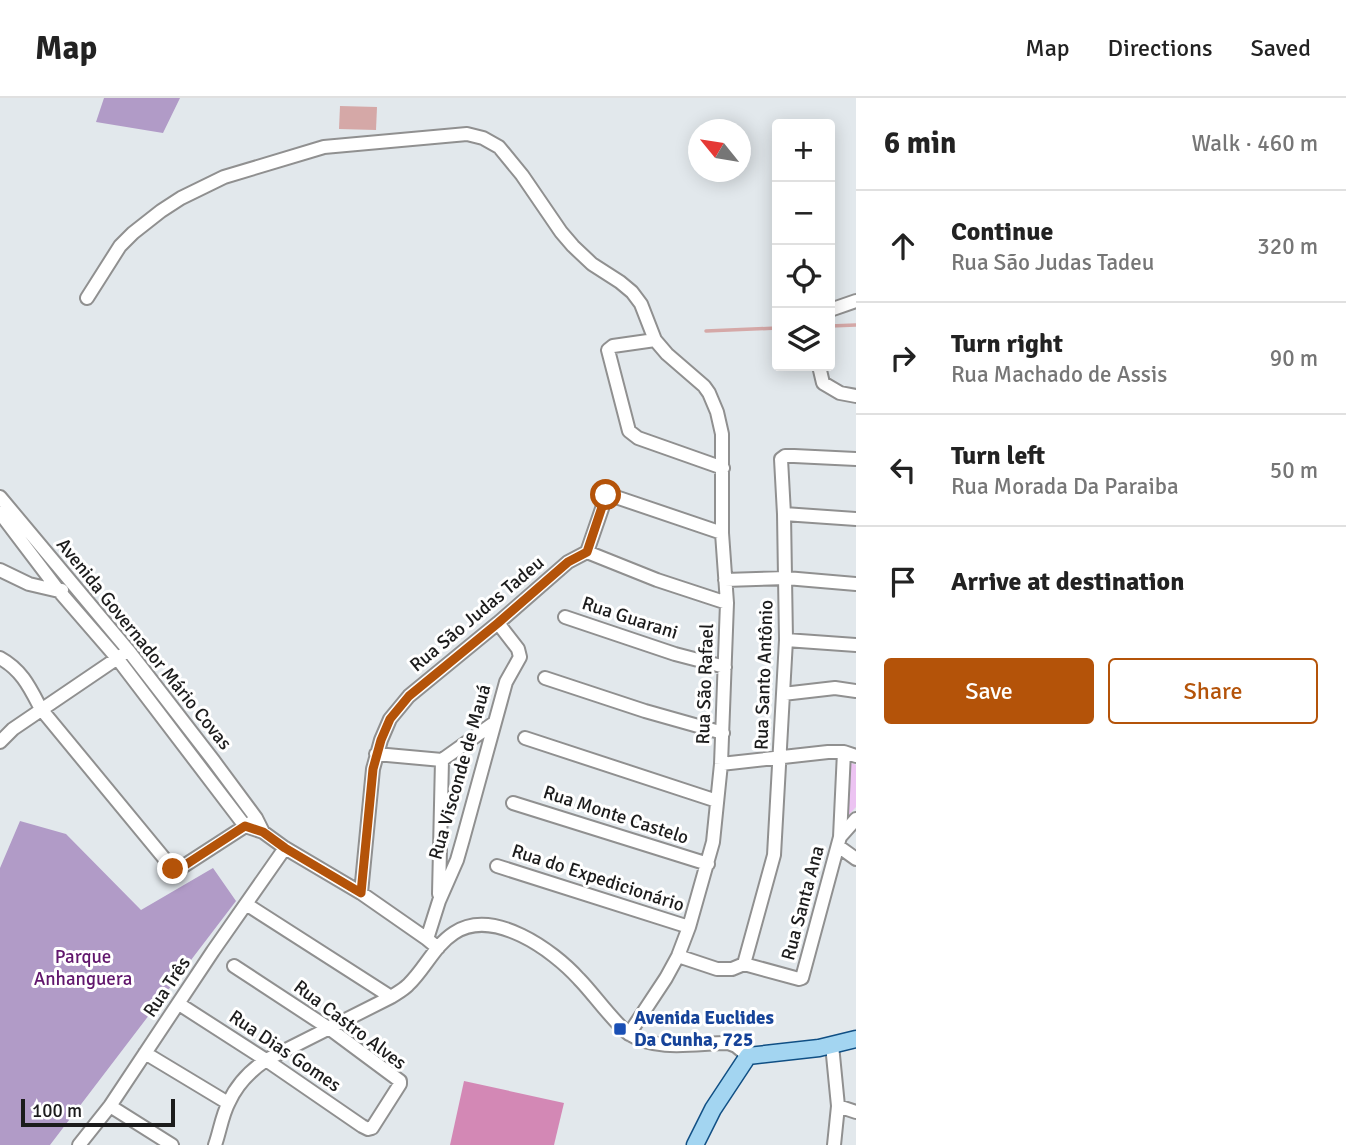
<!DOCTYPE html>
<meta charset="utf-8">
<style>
:root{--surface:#fff;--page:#f2f2f2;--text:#222;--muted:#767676;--line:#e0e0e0;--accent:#b45309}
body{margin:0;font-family:Signika,sans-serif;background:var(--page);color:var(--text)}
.controls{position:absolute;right:21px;top:21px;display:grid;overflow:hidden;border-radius:7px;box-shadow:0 4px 18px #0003}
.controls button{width:63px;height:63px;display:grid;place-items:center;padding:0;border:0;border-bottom:2px solid var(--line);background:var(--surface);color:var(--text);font:35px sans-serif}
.compass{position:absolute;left:688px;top:21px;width:63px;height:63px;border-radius:50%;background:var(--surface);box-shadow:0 4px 18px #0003;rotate:300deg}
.scale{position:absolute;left:21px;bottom:18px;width:154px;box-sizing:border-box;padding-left:7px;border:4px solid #1c1c1c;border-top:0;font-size:19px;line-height:24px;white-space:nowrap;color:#1c1c1c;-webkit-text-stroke:5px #fff;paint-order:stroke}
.stop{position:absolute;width:21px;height:21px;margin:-16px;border:5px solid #b45309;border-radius:50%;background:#fff}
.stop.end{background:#b45309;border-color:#fff;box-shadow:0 2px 7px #0008}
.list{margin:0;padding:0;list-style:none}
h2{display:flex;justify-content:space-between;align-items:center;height:91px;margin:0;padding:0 28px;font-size:30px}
h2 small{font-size:23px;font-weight:400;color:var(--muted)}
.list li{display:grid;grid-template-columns:46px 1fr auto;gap:21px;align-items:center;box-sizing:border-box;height:112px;padding:0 28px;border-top:2px solid var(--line)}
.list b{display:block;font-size:26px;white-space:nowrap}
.list p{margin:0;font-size:23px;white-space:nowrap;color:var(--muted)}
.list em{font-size:23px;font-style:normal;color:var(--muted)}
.actions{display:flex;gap:14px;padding:21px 28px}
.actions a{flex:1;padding:16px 0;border:2px solid var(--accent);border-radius:7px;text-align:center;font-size:24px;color:var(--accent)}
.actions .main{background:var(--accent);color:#fff}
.icon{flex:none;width:38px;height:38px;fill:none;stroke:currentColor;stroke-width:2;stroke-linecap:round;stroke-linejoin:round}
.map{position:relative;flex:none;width:856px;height:1047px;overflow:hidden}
header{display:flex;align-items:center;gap:42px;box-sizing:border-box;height:98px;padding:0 35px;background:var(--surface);border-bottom:2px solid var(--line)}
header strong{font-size:33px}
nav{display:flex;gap:38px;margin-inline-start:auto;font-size:24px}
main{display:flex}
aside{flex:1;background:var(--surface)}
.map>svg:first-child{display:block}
.forest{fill:#b19bc7}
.park{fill:#ecc3f2}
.pitch{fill:#d388b5}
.water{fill:#d5a8a7}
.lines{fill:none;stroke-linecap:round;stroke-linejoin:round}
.stream{stroke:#d5a8a7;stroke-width:3.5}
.minor-casing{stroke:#909090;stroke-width:16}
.major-casing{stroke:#104f84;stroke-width:19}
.minor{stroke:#fff;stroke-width:12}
.major{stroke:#a3d5f1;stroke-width:16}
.route{stroke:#b45309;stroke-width:9}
.transit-dot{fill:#1a4fb4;stroke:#fff;stroke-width:2.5}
.labels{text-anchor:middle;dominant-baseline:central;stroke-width:6;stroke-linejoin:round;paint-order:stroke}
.street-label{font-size:19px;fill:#1c1c1c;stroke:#fff}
.park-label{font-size:19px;fill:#61176d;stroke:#fff}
.transit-label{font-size:19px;font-weight:bold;fill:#164399;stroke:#fff;text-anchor:start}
</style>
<header>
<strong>Map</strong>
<nav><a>Map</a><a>Directions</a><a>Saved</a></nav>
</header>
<main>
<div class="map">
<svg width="856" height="1047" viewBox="0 0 856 1047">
<rect width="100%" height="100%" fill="#e2e8ec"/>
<path class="forest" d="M104,0H180L163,35L96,24Z
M20,723L66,736L141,812L213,770L236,803L50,1047H0V770Z"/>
<path class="park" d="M849,664L856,667V709L844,722Z"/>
<path class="pitch" d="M464,983L564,1005L554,1047H450Z"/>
<path class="water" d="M340,8L377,9L376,32L339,31Z"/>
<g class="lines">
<path class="stream" d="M830,228L856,227
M706,233L777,230"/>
<defs>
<path id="minor" d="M87,200L120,148L133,135L161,113L181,100L224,79L324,49L467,36L483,40L499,49L522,77L561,134L573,148L592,166L620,184L632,194L641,206L655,242L667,256L704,288L709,295L717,314L722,336V435L727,505L721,666L713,744L689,829L678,858L666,880L629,936
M830,212L856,203
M655,242L613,248L608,252L629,333L638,340L723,370
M819,268L823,285L840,295L856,298
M0,399L128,552L213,662L256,720L263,734
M0,415L59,493L117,560L245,728L263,734L285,750L361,795L427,841L438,850
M784,416L856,421
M587,454L657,482L727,505
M0,472L29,486L59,493L62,492
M725,482L786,480L856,486
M565,519L675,556L725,569
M786,542L856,547
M0,560C22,572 30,590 41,611L173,771H179L250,725
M545,580L645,613L723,635
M783,596L835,590L856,593
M525,640L717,703
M0,644L13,631L122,557
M376,656L442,662
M721,666L828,654H844L856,658
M513,705L708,766
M840,739L856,721
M838,748L856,761
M497,768L689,829
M361,795L373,671L381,642L390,621L409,598L498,525L568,464L587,454L607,396L722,435
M439,796L442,662L494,625
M246,806L391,899
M427,841L439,803L457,762L463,741L506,584L520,559L518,551L498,525
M678,858L717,871H732L744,866L799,881L802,880L840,739L844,654
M744,866L774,757L786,542L784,416L781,361L785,358H794L856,361
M179,906L266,962L362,1028L368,1031L372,1030L400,986V983L330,931L234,868
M832,947L838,1008
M145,955L228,1005
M110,1008L172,1047
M79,1047L110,1008L213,853L285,750
M215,1047C220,1033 222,1017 229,1004C237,986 250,973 266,962L391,899C397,895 403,892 408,887C425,871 434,848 454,835C493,809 553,852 579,881C593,895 614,925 629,936C658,954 697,945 728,945L736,948L748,958
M834,1047L838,1008L856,1014"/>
<path id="major" d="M695,1047L713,1011L748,958L819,950L856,941"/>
</defs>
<use href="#minor" class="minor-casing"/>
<use href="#major" class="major-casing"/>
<use href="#minor" class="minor"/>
<use href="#major" class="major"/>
</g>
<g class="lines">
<path class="route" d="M173,771H179L245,728L263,734L285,750L361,795L373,671L381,642L390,621L409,598L498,525L568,464L587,454L606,397"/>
</g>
<rect class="transit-dot" x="613" y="924" width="14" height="14" rx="3.5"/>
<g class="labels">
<g class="street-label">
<text transform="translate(477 516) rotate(-40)">Rua São Judas Tadeu</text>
<text transform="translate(630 520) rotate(18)">Rua Guarani</text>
<text transform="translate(144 546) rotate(51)">Avenida Governador Mário Covas</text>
<text transform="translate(764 577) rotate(-88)">Rua Santo Antônio</text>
<text transform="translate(705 586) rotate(-88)">Rua São Rafael</text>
<text transform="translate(460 674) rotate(-74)">Rua Visconde de Mauá</text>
<text transform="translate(616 717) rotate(18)">Rua Monte Castelo</text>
<text transform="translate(598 780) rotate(18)">Rua do Expedicionário</text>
<text transform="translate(803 805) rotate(-75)">Rua Santa Ana</text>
<text transform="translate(167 889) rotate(-56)">Rua Três</text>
<text transform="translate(350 927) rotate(37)">Rua Castro Alves</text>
<text transform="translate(285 953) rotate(34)">Rua Dias Gomes</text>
</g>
<g class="park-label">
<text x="83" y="859">Parque<tspan x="83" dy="22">Anhanguera</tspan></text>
</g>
<g class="transit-label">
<text x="634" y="920">Avenida Euclides<tspan x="634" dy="22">Da Cunha, 725</tspan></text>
</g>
</g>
</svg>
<div class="controls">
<button>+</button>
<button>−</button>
<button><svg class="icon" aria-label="locate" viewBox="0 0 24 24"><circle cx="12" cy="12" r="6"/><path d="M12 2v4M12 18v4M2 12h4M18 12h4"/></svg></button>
<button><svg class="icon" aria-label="layers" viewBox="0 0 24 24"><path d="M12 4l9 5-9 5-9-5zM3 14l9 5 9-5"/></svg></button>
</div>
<svg class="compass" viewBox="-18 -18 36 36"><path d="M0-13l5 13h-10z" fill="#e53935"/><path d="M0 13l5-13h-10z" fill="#767676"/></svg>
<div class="scale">100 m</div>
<div class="stop" style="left:606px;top:397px"></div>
<div class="stop end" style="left:173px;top:771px"></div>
</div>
<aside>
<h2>6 min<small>Walk · 460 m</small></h2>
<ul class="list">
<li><svg class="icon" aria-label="ahead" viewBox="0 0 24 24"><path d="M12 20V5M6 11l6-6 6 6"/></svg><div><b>Continue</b><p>Rua São Judas Tadeu</p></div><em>320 m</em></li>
<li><svg class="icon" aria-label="right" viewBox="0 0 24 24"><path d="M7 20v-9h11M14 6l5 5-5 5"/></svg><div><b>Turn right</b><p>Rua Machado de Assis</p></div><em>90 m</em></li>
<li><svg class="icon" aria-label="left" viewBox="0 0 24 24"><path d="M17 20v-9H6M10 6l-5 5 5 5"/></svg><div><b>Turn left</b><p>Rua Morada Da Paraiba</p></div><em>50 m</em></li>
<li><svg class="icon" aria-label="arrive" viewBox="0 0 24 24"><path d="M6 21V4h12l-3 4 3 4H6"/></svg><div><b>Arrive at destination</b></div></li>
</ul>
<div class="actions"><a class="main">Save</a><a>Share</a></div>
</aside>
</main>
